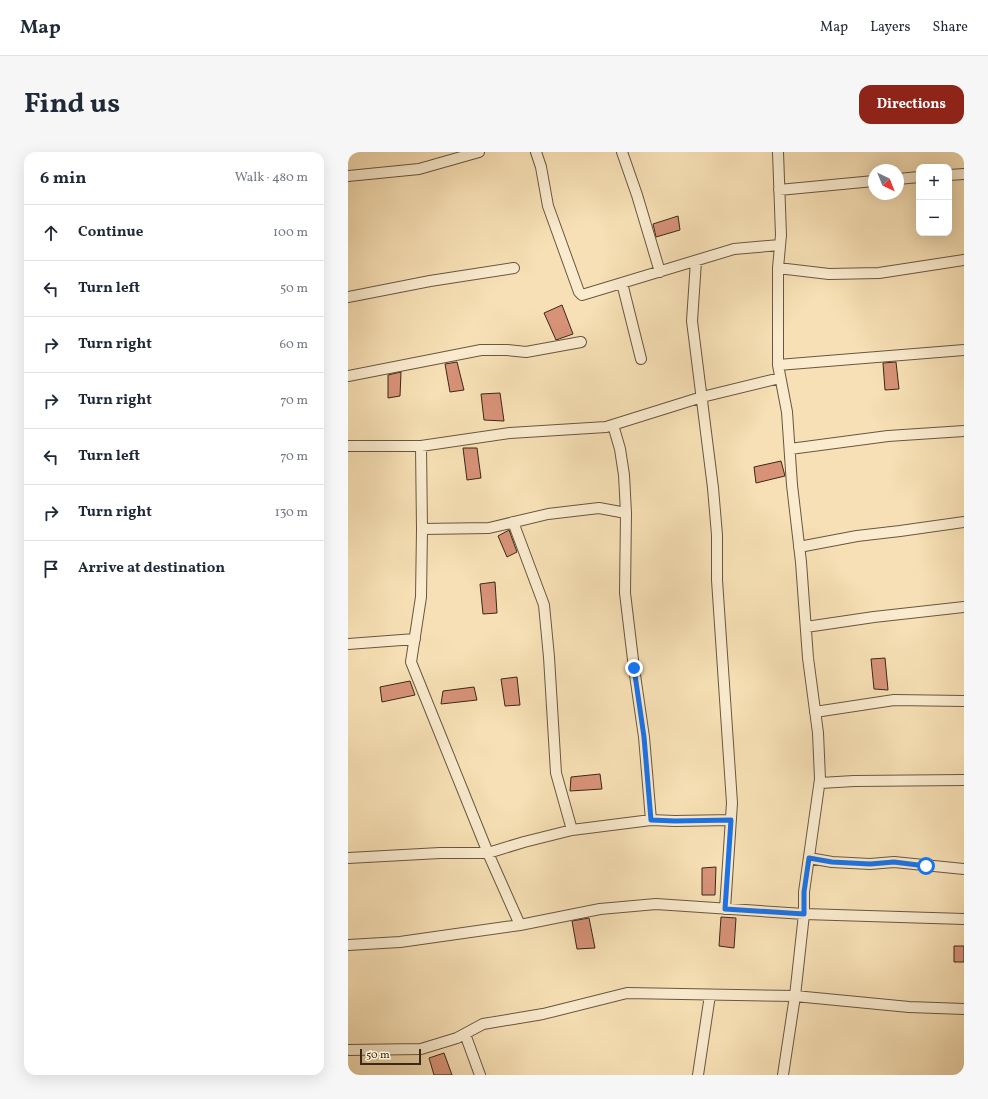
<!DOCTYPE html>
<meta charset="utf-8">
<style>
:root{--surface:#fff;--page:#f6f6f7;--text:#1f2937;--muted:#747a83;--line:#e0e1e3;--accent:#8f2418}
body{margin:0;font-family:Vollkorn,serif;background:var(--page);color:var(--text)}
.controls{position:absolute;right:12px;top:12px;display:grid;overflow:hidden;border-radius:8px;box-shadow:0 4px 16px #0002}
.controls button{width:36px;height:36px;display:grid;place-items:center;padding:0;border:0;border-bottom:1px solid var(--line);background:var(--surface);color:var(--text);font:20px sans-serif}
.compass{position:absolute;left:520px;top:12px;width:36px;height:36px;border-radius:50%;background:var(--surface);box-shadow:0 4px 16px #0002;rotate:137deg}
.scale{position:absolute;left:12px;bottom:10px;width:61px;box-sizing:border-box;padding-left:4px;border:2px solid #382919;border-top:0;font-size:11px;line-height:14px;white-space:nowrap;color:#382919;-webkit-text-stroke:3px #faebcf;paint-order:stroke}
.stop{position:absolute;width:12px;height:12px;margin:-9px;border:3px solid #1a73e8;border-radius:50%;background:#fff}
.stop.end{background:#1a73e8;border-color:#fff;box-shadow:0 1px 4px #0008}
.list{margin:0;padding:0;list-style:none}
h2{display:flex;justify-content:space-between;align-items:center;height:52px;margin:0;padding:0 16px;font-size:17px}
h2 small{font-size:13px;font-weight:400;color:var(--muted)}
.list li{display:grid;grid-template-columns:26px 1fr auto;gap:12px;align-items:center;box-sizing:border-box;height:56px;padding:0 16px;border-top:1px solid var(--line)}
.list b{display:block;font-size:15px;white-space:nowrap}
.list em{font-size:13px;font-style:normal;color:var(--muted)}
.icon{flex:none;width:22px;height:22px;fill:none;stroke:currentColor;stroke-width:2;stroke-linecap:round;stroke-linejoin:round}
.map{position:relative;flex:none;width:616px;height:923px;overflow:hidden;border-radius:12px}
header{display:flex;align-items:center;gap:24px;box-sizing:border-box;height:56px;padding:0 20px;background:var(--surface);border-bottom:1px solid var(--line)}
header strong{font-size:19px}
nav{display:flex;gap:22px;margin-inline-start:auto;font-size:14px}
.intro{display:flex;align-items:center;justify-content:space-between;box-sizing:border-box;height:96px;padding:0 24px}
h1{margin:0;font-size:28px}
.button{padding:10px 18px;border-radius:12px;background:var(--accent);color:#fff;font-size:14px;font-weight:700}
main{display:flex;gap:24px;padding:0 24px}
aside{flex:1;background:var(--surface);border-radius:12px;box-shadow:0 4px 16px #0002}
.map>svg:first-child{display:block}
.building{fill:#d79278;stroke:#382919}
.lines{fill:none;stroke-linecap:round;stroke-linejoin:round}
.street-casing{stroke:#685740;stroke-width:12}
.street{stroke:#faebcf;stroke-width:10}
.route{stroke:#1a73e8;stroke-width:5}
</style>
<header>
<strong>Map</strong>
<nav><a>Map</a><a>Layers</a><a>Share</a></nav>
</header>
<div class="intro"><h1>Find us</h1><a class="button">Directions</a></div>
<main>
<aside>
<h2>6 min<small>Walk · 480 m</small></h2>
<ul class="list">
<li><svg class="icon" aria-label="ahead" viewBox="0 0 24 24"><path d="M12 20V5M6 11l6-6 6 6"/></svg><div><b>Continue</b></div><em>100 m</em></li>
<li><svg class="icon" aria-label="left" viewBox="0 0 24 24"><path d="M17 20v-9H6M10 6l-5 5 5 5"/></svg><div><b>Turn left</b></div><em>50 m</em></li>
<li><svg class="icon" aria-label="right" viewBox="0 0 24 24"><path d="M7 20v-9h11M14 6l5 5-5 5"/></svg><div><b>Turn right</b></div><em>60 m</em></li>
<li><svg class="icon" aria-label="right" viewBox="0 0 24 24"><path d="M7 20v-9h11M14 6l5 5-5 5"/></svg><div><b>Turn right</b></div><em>70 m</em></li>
<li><svg class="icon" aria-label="left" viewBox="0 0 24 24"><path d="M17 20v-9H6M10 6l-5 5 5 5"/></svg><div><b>Turn left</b></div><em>70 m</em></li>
<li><svg class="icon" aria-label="right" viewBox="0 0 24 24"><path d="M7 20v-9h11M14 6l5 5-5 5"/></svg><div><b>Turn right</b></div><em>130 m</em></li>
<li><svg class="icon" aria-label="arrive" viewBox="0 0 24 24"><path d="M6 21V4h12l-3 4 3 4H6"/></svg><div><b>Arrive at destination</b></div></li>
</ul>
</aside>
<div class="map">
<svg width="616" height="923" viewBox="0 0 616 923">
<rect width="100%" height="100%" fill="#f7e0b5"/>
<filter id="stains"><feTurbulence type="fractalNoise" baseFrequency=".005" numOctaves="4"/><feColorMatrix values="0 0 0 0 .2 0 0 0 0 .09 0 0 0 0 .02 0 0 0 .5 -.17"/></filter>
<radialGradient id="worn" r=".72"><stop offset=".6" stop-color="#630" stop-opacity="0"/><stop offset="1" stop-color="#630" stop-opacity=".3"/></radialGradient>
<path class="building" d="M330,64L332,78L308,85L305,72Z
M214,153L225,182L208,188L196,161Z
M109,210L116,238L102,240L97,212Z
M548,210L551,237L537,238L535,211Z
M53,220L52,244L40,246V223Z
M152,241L156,269L136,268L133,242Z
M115,296H129L133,326L119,328Z
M433,309L437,324L408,331L406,315Z
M161,378L169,400L159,405L150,384Z
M147,430L149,461L135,462L132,432Z
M537,506L540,538L526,537L523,507Z
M169,525L172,553L157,554L153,527Z
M62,529L67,543L34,550L32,535Z
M126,535L129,548L93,552L95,539Z
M252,622L254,637L222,639L223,625Z
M368,715L367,743H354V716Z
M373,765L388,766L386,796L371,794Z
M241,766L247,796L229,797L224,769Z
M606,794H616V810H606Z
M96,901L104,923H86L81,906Z"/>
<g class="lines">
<defs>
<path id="street" d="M188,0L193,15L200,54L231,140L234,143L386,97L432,93
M274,0L289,43L312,120
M430,0L433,83L430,116V213L439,260L444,333L453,410L460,506L470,581L472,627L456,740V762L447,844L435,923
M601,23L616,22
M0,24L71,17L131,0
M550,27L571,25
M431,38L526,29
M348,109L344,169L365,336L369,383V428L384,651L377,757
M430,116L481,122L531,121L616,108
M274,131L293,207
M0,145L82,129L166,116
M430,213L616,198
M0,224L133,198H159L178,200L233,190
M0,294H73L162,281L258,275L354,245L432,226
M73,294L74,377
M442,297L540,284L616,279
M165,370L196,453L201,505L208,621L224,678
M451,395L509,384L552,379L616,370
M458,475L526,465L616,455
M0,492L67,487
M467,560L546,548L616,549
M472,631L506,629L616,628
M303,668L327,669L383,668
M0,706L92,701H140L176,690L224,678L303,668L296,585L286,516L277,441L278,361L276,323L272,297L265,273
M461,706L484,710L522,712L546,710L616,717
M172,773L140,701L63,510L73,445L74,377L141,376L200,362L251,356L278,361
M0,793L52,790L172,773L252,757L308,752L456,762L616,767
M117,882L132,923
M0,898L73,897L109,886L135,872L195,862L279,841L447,844L561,855L616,857
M350,923L362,843"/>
</defs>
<use href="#street" class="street-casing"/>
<use href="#street" class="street"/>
</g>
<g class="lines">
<path class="route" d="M286,516L296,585L303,668L327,669L383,668L377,757L456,762V740L461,706L484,710L522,712L546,710L578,714"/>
</g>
<rect width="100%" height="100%" filter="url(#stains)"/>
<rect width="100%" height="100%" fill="url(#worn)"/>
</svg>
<div class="controls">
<button>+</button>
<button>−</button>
</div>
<svg class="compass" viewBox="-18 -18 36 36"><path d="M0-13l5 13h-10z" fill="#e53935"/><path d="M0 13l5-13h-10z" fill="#747a83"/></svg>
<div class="scale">50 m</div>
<div class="stop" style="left:578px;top:714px"></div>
<div class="stop end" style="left:286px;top:516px"></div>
</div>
</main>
